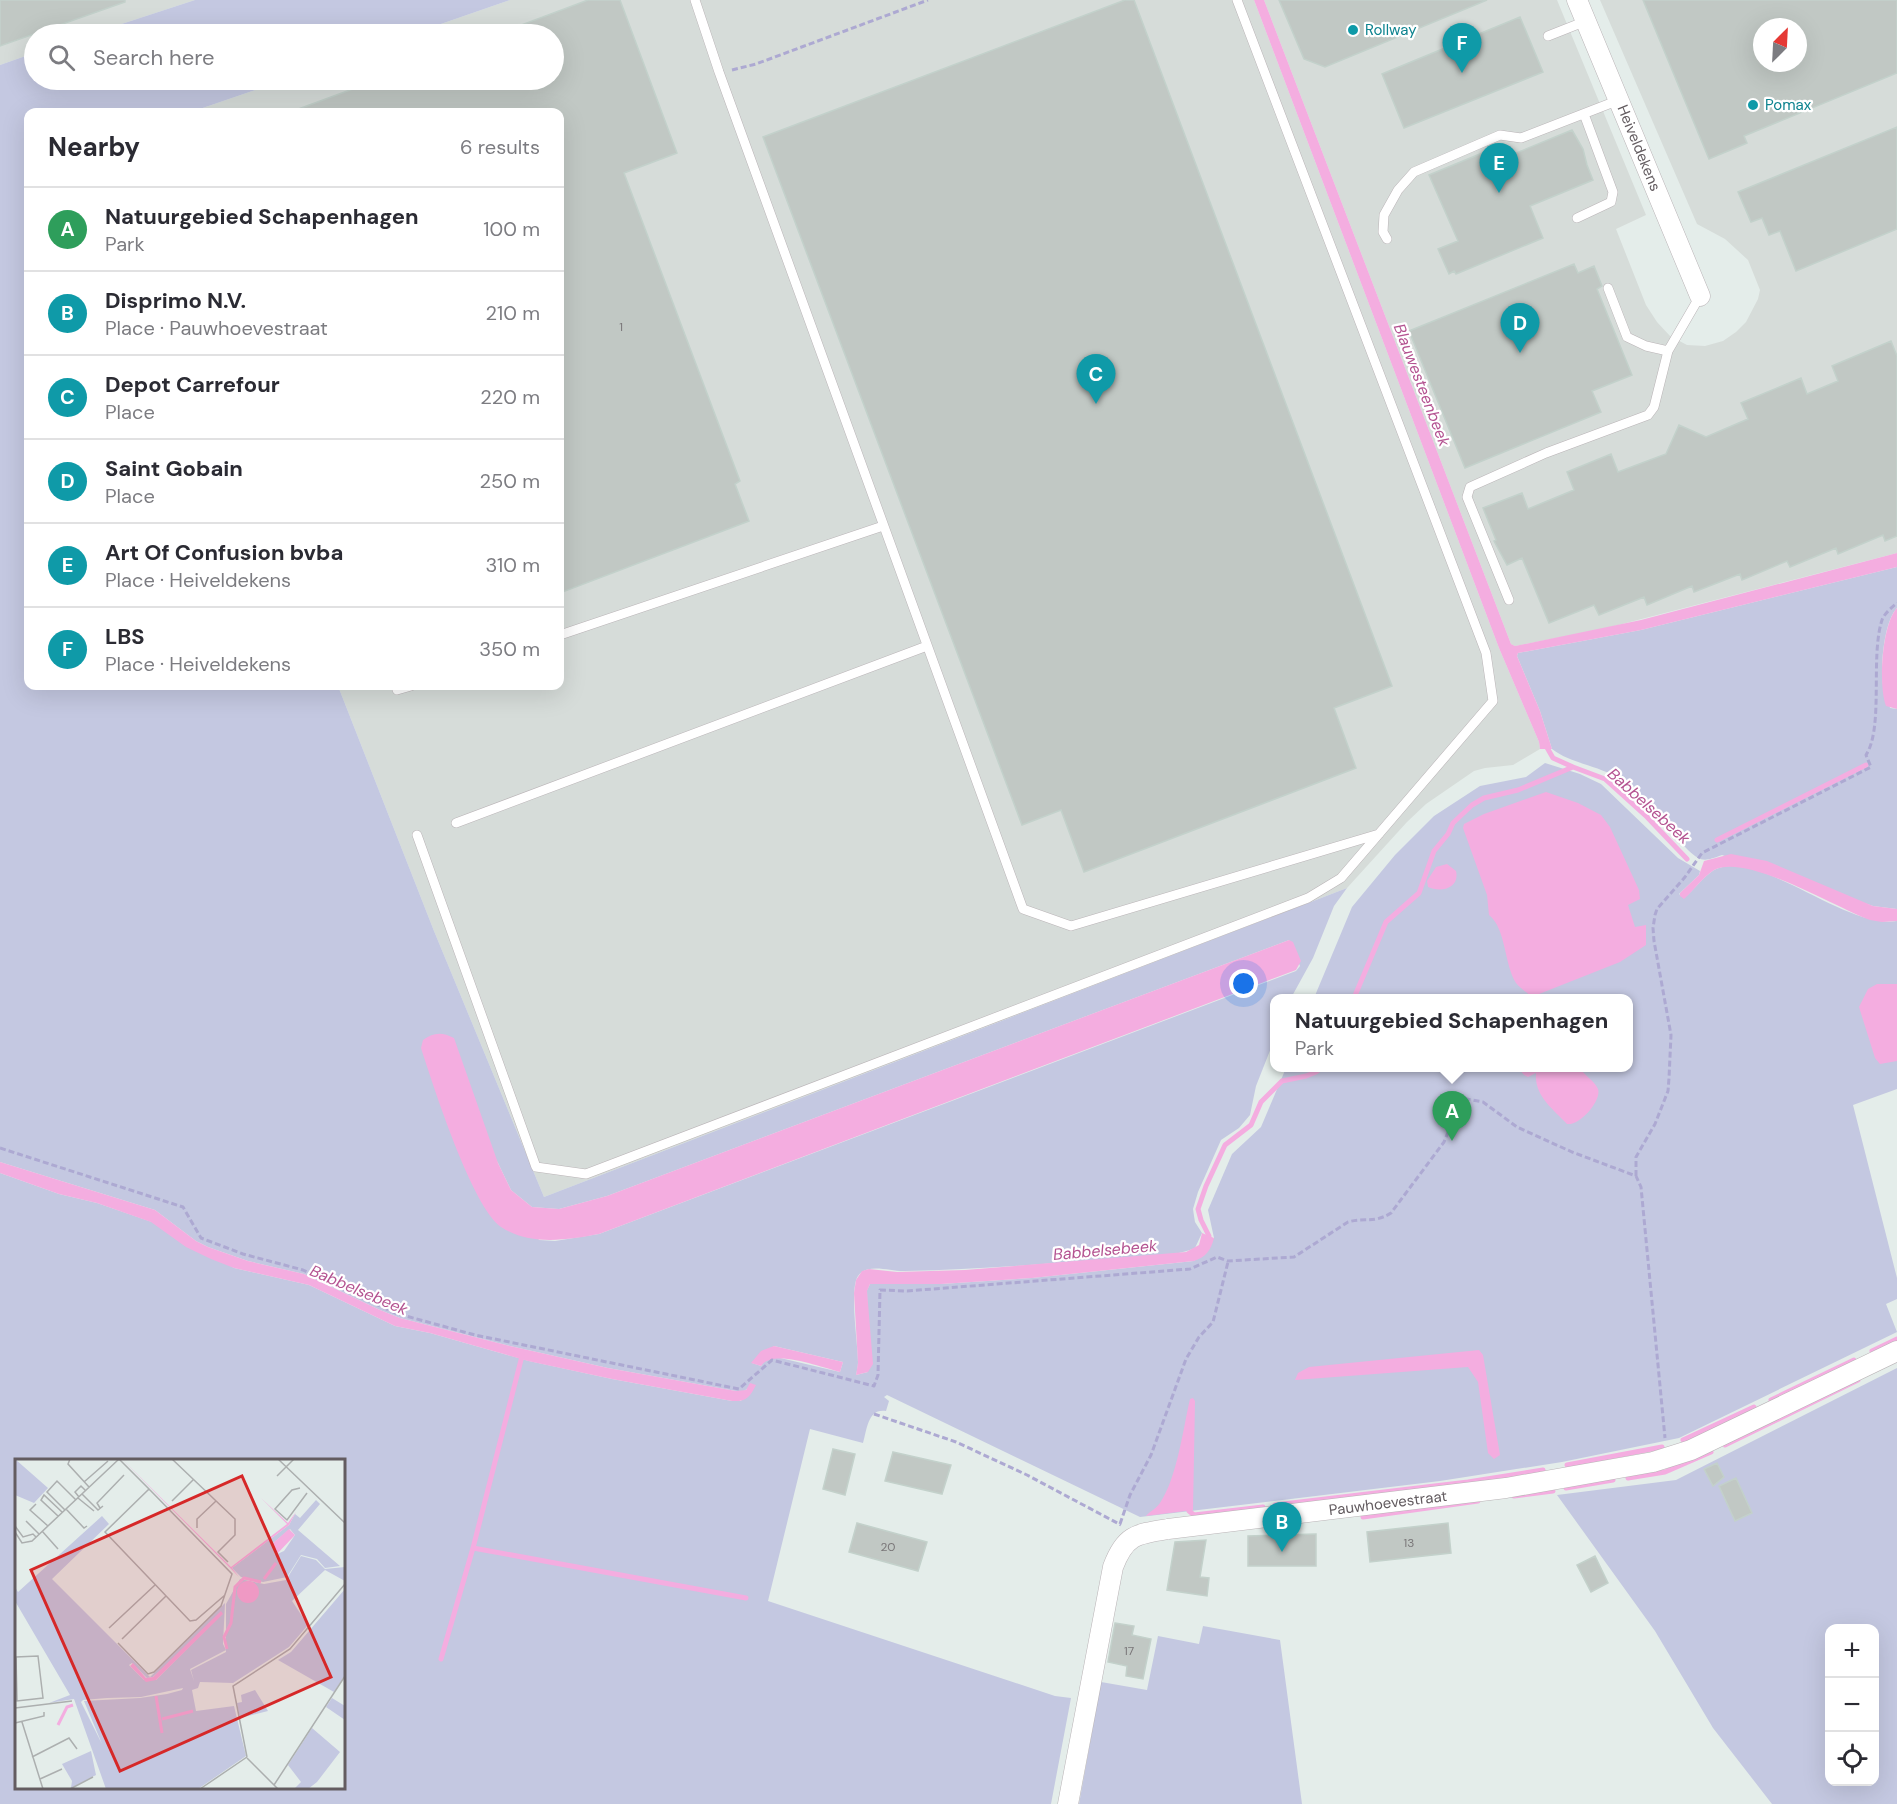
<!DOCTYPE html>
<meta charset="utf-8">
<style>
:root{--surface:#fff;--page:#f7f7f7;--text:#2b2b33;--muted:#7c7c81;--line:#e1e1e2;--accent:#7c3aed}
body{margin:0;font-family:"DM Sans",sans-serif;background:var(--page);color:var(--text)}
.controls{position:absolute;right:18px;bottom:18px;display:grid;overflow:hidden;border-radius:12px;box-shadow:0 6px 24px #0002}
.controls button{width:54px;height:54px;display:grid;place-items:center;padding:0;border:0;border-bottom:2px solid var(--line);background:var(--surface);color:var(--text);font:30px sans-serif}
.compass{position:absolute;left:1753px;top:18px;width:54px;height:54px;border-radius:50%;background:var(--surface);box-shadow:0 6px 24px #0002;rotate:24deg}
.you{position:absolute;left:1244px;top:984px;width:21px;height:21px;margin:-15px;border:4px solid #fff;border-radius:50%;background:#1a73e8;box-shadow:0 0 0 9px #1a73e833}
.badge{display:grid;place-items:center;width:39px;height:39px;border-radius:50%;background:var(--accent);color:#fff;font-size:20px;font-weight:700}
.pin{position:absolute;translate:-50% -50px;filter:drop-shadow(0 2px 3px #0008)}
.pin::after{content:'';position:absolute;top:32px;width:21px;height:18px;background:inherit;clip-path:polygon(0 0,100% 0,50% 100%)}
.popup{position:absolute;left:1270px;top:994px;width:363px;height:78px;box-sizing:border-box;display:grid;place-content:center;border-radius:12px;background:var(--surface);filter:drop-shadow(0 2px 4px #0005);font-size:20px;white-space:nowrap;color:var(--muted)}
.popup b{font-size:22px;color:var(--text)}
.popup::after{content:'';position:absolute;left:50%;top:100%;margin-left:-12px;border:12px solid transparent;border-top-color:var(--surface)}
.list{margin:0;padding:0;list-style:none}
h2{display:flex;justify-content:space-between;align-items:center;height:78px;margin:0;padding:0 24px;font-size:26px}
h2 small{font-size:20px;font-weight:400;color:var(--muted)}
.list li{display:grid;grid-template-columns:39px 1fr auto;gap:18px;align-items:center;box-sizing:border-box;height:84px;padding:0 24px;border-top:2px solid var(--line)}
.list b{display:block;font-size:22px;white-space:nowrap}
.list p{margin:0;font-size:20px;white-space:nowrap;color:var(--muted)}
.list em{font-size:20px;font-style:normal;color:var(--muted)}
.icon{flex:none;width:33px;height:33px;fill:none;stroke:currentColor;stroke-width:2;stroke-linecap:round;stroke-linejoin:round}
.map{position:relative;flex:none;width:1897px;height:1804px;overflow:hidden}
.search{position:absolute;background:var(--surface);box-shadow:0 6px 24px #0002;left:24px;top:24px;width:540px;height:66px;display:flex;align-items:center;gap:15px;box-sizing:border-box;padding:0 21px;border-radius:33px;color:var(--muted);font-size:22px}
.panel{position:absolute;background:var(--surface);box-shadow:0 6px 24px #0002;left:24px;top:108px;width:540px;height:582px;border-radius:12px}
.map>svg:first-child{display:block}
.industrial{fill:#d6dcd9;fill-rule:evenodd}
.green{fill:#c4c8e1;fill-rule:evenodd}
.water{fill:#f4ade0}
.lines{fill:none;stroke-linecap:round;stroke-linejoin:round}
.stream{stroke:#f4ade0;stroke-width:5}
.building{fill:#c1c8c4;stroke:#c3d1cb;stroke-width:1.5;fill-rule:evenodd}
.lane-casing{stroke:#bab4b7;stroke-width:10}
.street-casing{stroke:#bab4b7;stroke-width:21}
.path{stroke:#ada9d2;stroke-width:3;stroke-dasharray:6 3;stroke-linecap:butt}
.lane{stroke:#fff;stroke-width:9}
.street{stroke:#fff;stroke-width:20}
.culture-dot{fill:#0f9aa8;stroke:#fff;stroke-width:2}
.labels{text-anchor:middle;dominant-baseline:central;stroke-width:4.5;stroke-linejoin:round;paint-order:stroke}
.number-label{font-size:12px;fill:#7a7779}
.culture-label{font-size:15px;fill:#0d838f;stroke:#fff;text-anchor:start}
.street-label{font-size:15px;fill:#635c60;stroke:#fff}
.water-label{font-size:16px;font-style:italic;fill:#b45391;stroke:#fff}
.inset-river{fill:none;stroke:#f4ade0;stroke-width:3}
.inset-road{fill:none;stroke:#acafaf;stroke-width:1.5}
.view{fill:#d62828;fill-opacity:0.15;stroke:#d62828;stroke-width:3}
.inset-edge{fill:none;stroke:#635c60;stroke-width:3}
</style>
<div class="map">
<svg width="1897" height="1804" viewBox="0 0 1897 1804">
<rect width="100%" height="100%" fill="#e4edea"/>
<path class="industrial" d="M0,0H195L91,34H34V53L0,65Z
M510,0H1254L1499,648L1539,742L1540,749L1513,765L1485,768L1474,771L1426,804L1407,822L1347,888L544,1197L434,931L338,686H560V112H191L285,80H554V34H412Z
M1264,0H1557L1646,215L1616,229L1646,305L1657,322L1670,336L1687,345L1705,346L1723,341L1736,332L1746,322L1758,299L1760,290L1748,260L1725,239L1697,224L1600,0H1897V553L1599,630L1515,646L1511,644ZM1762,27H1798V63H1762Z"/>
<path class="green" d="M195,0H510L412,34H91Z
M34,53V80H285L191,112H28V686H338L434,931L544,1197L1347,888L1334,906L1313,958L1291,998H1275V1038L1256,1086L1250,1115L1239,1128L1221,1140L1198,1192L1193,1209L1194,1216L1195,1222L1202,1233L1195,1248C1172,1258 1136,1257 1110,1259C1042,1264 974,1270 905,1271C892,1272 867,1262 858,1276C849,1289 858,1344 858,1362C858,1366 857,1371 856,1375L868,1372L867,1290L870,1284H941L1032,1278L1194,1261L1214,1238L1208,1210L1232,1154L1261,1127L1286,1068H1629V998H1314L1352,907L1395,855L1434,816L1480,786L1526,777L1545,763L1580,774L1601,784L1678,858L1700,871L1699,875L1680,893L1679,894L1684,898C1694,890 1703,877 1714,870C1758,847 1846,930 1897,921V1089L1853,1105L1897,1278V1299L1886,1304L1897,1332L1679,1438L1562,1462L1440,1481L1140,1517L887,1395L884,1397L889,1401L886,1411C868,1408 867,1429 863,1443L810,1429L768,1601L1055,1696L1071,1698L1051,1804H0V1173L59,1194L97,1203L152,1222L234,1268L309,1285L395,1326L430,1333L529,1361L612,1379L732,1401H741L748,1388L744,1391H736L608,1368L510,1346L400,1318L380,1310L304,1274L248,1261L208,1247L196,1241L155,1210L0,1162V65ZM1289,940L1300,966L1296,971L599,1234L555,1241L539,1240L423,1040L498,1163L511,1190L532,1207L559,1209L607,1196ZM774,1346L843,1362L840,1372L776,1357L764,1361L761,1366L752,1363ZM16,1460H344V1788H16Z
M1897,567V608C1884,621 1880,667 1883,685C1884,693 1888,701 1890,708L1897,709V909L1873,906L1722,855C1705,861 1702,863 1688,850L1616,777C1596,765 1570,763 1552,749L1540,711L1517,656L1518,653L1641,630Z
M1897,1368V1804H1772L1713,1728L1655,1631L1557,1495L1676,1480ZM1830,1628H1874V1782H1830Z
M1203,1626L1280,1640L1302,1804H1079L1101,1682L1147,1690L1158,1636L1199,1644Z"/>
<path class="water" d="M1254,0H1264L1511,644L1515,646L1641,620L1897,553V567L1641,630L1518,653L1517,656L1540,711L1552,749H1540L1539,742L1499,648Z
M1897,608V709L1886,706C1878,686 1882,623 1897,608Z
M1546,792L1578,803L1601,815L1610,827L1639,890L1640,899L1628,905L1635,927L1646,925V945L1620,962L1534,996H1531C1526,992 1520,988 1516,983C1504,964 1506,928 1489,915L1487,895L1463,828L1464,824L1484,814Z
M1731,854L1767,861L1873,906L1897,909V921L1882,922L1870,920C1836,908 1747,853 1714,870C1703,877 1694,890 1684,899L1680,896V893L1699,875L1704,861Z
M1447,864L1456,871C1460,888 1441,893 1428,887L1427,881L1436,867Z
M1289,940L1293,942L1301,961L1296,970L599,1234C567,1240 530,1246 501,1227C472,1207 433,1085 421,1048L423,1040C434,1032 442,1032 454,1038L498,1163L511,1190L532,1207L559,1209L607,1196Z
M1877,984H1897V1061L1880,1064L1875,1058L1859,1007L1868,989Z
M1518,1068H1536L1537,1069L1538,1068H1579C1584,1074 1595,1082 1598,1089C1602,1100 1580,1126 1567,1124C1553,1109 1534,1096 1536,1073L1528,1077L1524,1075Z
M0,1162L155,1210L196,1241L208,1247L248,1261L304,1274L380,1310L400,1318L510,1346L608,1368L736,1391L746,1390L750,1383L756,1385C750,1397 746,1402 732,1401L612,1379L528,1361L430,1333L395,1326L309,1285L234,1268L211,1259L186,1247L151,1222L97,1203L59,1194L0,1173Z
M1202,1233L1214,1238C1211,1250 1206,1257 1194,1261L1032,1278L941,1284H870L867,1291L873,1364L868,1372L856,1375L858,1363L854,1293L856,1280L862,1271L869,1269L897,1272L965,1270L1186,1252L1199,1245Z
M774,1346L843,1362L840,1372C822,1368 773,1348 761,1366L751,1363L761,1351Z
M1479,1350L1483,1355L1500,1455L1494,1459L1488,1453L1478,1382L1468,1367L1295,1380L1298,1373L1309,1367Z
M1193,1398L1195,1401L1193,1510L1146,1516C1150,1511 1156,1509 1160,1503C1177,1478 1183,1429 1190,1399Z"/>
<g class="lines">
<path class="stream" d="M1545,744L1553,758L1573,767
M1717,840L1866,765
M1354,998L1386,922L1419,893L1434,851L1448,834L1453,823L1472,805L1484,798L1518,790L1573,767L1605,779L1647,817L1687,859
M1207,1242L1209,1236L1201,1220L1198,1209L1206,1186L1225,1145L1251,1125L1261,1102L1282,1081L1306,1076L1316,1072L1321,1068
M1872,1351L1897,1339
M1771,1400L1854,1360
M1683,1440L1754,1407
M1725,1445L1858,1380
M1567,1465L1662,1447
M1628,1478L1665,1472L1711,1452
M1566,1488L1613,1480
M1514,1496L1553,1491
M1275,1505L1468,1482L1543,1470
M1189,1511L1194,1515L1263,1507
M1363,1517L1478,1501
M473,1548L746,1598
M441,1659L473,1548L522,1356"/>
</g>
<path class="building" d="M0,0H125V2L0,46Z
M588,0H620L677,153L624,173L740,481L735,484L749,521L560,593V112L293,111L377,80H554V34L500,33Z
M1125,0H1134L1392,686L1334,708L1356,768L1084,872L1061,810L1022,825L763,137Z
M1279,0H1487L1325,67L1304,59Z
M1643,0H1897V73L1744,136L1747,143L1709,159ZM1762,27H1798V63H1762Z
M1520,17L1543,72L1404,128L1382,74Z
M1897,127V229L1796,271L1780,231L1769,235L1762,218L1751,222L1738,192Z
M1572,130L1583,149L1587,165L1593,180L1530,206L1543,238L1456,274L1454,271L1449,274L1438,249L1458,241L1429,175L1504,144L1509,156Z
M1574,264L1578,273L1594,266L1602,286L1597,289L1632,375L1592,391L1601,412L1465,468L1409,331Z
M1891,341L1897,356V536L1885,541L1883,535L1838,554L1836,548L1790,567L1787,561L1742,580L1740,574L1694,592L1692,586L1647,605L1644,597L1599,615L1594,605L1549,623L1522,558L1507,565L1494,541L1496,540L1483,508L1522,493L1528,509L1574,490L1567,472L1611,454L1618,472L1666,454L1679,425L1706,437L1748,419L1741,403L1801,378L1807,394L1838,381L1832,366Z
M833,1449L855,1454L845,1495L823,1489Z
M893,1452L951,1465L942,1494L885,1481Z
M1717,1463L1724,1477L1713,1486L1704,1469Z
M1736,1478L1752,1513L1735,1521L1719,1486Z
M857,1523L927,1542L918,1571L849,1552Z
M1448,1523L1451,1553L1370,1562L1367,1532Z
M1316,1534V1566H1248V1536Z
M1206,1540L1200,1577L1209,1578L1207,1596L1167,1590L1175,1542Z
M1595,1556L1608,1583L1591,1592L1577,1565Z
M1115,1623L1134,1626L1132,1635L1151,1639L1143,1679L1126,1676L1127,1666L1108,1662Z"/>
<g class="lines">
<defs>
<path id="lane" d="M695,0L719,72L1023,909L1071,926L1379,834
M1548,36L1586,21
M1577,218L1611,202L1613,192L1584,114
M1387,239L1383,232L1384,215L1398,190L1414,172L1500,135L1521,138L1619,100
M1608,288L1627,337L1646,346L1668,351
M1509,600L1467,497L1470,487L1546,453L1648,415L1654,407L1668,351L1700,296
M560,635L883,526
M397,690L411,686
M456,823L927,646
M417,835L536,1167L586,1174L1308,898L1341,878L1493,701L1486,653L1237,0"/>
<path id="street" d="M1577,0L1700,296
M1068,1804L1113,1567C1125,1535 1136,1534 1168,1529L1506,1488L1653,1462L1691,1450L1897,1351"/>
</defs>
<use href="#lane" class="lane-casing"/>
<use href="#street" class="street-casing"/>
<path class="path" d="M732,70L756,64L928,0
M0,1148L183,1207L201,1238L243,1254L303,1270L395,1313L475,1335L739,1389L772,1360L874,1386L878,1375L880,1290L907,1291L1190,1269L1217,1257L1228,1261L1294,1257L1348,1222C1365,1217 1373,1224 1391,1213L1444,1142L1462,1098L1483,1102L1517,1127L1572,1152L1636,1176L1641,1187L1665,1438
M1636,1176V1157L1655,1124L1668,1091L1669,1078L1671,1035L1654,941L1653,928L1655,915L1657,909L1685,877L1702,853L1871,767L1866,755C1884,727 1870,657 1882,620C1884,614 1892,607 1897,603
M874,1414L956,1442L1027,1475L1121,1525
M1120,1524L1130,1495L1151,1455L1186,1359L1199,1337L1213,1322L1228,1262"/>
<use href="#lane" class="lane"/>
<use href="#street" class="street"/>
</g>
<g class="culture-dot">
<circle cx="1353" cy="30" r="6"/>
<circle cx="1753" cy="105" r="6"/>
</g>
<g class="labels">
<g class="number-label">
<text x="621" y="327">1</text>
<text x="1409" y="1543">13</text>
<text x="888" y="1547">20</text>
<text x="1129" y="1651">17</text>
</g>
<g class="culture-label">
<text x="1365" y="30">Rollway</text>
<text x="1765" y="105">Pomax</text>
</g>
<g class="street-label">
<text transform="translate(1639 148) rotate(68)">Heiveldekens</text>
<text transform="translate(1388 1503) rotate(-7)">Pauwhoevestraat</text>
</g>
<g class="water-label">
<text transform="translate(1422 385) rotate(69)">Blauwesteenbeek</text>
<text transform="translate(1649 806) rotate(42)">Babbelsebeek</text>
<text transform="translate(1105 1250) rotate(-5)">Babbelsebeek</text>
<text transform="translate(359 1290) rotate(23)">Babbelsebeek</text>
</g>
</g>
<g transform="translate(15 1459)">
<rect width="330" height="330" fill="#e4edea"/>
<path d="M0,0L33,29L19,44L0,36ZM301,41L305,45L283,71L325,107L310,109L302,100L286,96L272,118L248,123L226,118L217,109L274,66L280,55L285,59ZM275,70L280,76L269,92L260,96L257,85ZM87,57L94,65L37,120L135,218L210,144L208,185L211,191L175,210L179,222L176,211L211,193V145L225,120L249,125L271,121L286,97L301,101L310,110L330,108V122L310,111L277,142L293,166L274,188L218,224L185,223L183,229L177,231L181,252L219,247L231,297L183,330H91L59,240L34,244L55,236L0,142V128L3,133ZM208,154L141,221H129L114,206L117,204L132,219L138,218ZM168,229L167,231L152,235L125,239L69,242L87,285L66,243L68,241L92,239L126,238ZM330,130V216L319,233L263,201L276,193ZM240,231L253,252L225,259L222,244L227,243L226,236ZM317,239L330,247V261L311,248ZM297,269L325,293L302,323L293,330H279L286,323L273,306ZM76,292L81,316L56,329L57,322L47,305Z" fill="#c4c8e1" fill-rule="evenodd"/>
<path d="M107,0L216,108L272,65L246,39L273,64L281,53L274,66L217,109L224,118ZM274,70L280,76L261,96L257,85ZM222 133a11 11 0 1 1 22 0a11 11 0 1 1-22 0ZM206,152L208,155L141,221L131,223L115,207L118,204L131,219L138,218Z" fill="#f4ade0"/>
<path class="inset-river" d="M249,120L261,104M212,190L209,178L216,164L220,128L229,119L246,123M141,237L147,274M147,260L178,252M43,266L52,248L58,246"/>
<path class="inset-road" d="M55,0L53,5L74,28M104,0L134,30L90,73L175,162L181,161L210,136M157,0L220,60V76L203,93L213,103M263,0L330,64M262,17L279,0M69,23L93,2M285,29L277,31L260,50L272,61L292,34M67,35L83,51L88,47M64,38L60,33L66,27L70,31M63,39L79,52M157,42L178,21M21,45L15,51L33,67M85,49L82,44L109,16M51,50L69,69L72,67M50,51L32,33L42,22L61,41M43,57L26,41L29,36L47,53M11,62L24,75M0,67L8,78L18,75L21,78M182,69V60L201,42M27,72L43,90M0,73L7,84L17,82L104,0M94,169L140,126M107,180L151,137M103,184L133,215L139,213L206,147L217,115L134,30M23,197L28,239L2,242L1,198ZM0,249L57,242M7,263L28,330M0,264L29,257V253M17,298L54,279L62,290M232,298L218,227L275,190L330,125M232,299L263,330M25,320L47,310M259,326L330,217M55,330L78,318M185,330L232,298"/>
<path class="view" d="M227,17L316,218L105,312L16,111Z"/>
<rect width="330" height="330" class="inset-edge"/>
</g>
</svg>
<div class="controls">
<button>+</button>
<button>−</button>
<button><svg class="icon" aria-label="locate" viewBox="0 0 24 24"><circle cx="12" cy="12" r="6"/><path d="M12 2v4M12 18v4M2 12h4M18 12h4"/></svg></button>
</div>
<svg class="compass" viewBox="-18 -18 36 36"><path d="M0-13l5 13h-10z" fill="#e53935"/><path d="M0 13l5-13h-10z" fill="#7c7c81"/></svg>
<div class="you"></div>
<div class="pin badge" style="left:1452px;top:1141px;background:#2e9e5b">A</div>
<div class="popup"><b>Natuurgebied Schapenhagen</b>Park</div>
<div class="pin badge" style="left:1282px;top:1552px;background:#0f9aa8">B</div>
<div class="pin badge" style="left:1096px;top:404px;background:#0f9aa8">C</div>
<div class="pin badge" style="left:1520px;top:353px;background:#0f9aa8">D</div>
<div class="pin badge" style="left:1499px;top:193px;background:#0f9aa8">E</div>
<div class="pin badge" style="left:1462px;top:73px;background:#0f9aa8">F</div>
<div class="search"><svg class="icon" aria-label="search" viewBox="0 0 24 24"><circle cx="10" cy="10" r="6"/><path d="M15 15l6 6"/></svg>Search here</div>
<section class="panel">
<h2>Nearby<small>6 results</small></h2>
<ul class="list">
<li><span class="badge" style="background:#2e9e5b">A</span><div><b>Natuurgebied Schapenhagen</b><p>Park</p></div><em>100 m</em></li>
<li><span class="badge" style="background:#0f9aa8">B</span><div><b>Disprimo N.V.</b><p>Place · Pauwhoevestraat</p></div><em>210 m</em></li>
<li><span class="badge" style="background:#0f9aa8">C</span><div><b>Depot Carrefour</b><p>Place</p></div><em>220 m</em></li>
<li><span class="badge" style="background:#0f9aa8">D</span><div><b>Saint Gobain</b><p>Place</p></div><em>250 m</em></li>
<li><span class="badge" style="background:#0f9aa8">E</span><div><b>Art Of Confusion bvba</b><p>Place · Heiveldekens</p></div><em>310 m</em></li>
<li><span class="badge" style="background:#0f9aa8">F</span><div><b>LBS</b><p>Place · Heiveldekens</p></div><em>350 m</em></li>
</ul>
</section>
</div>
